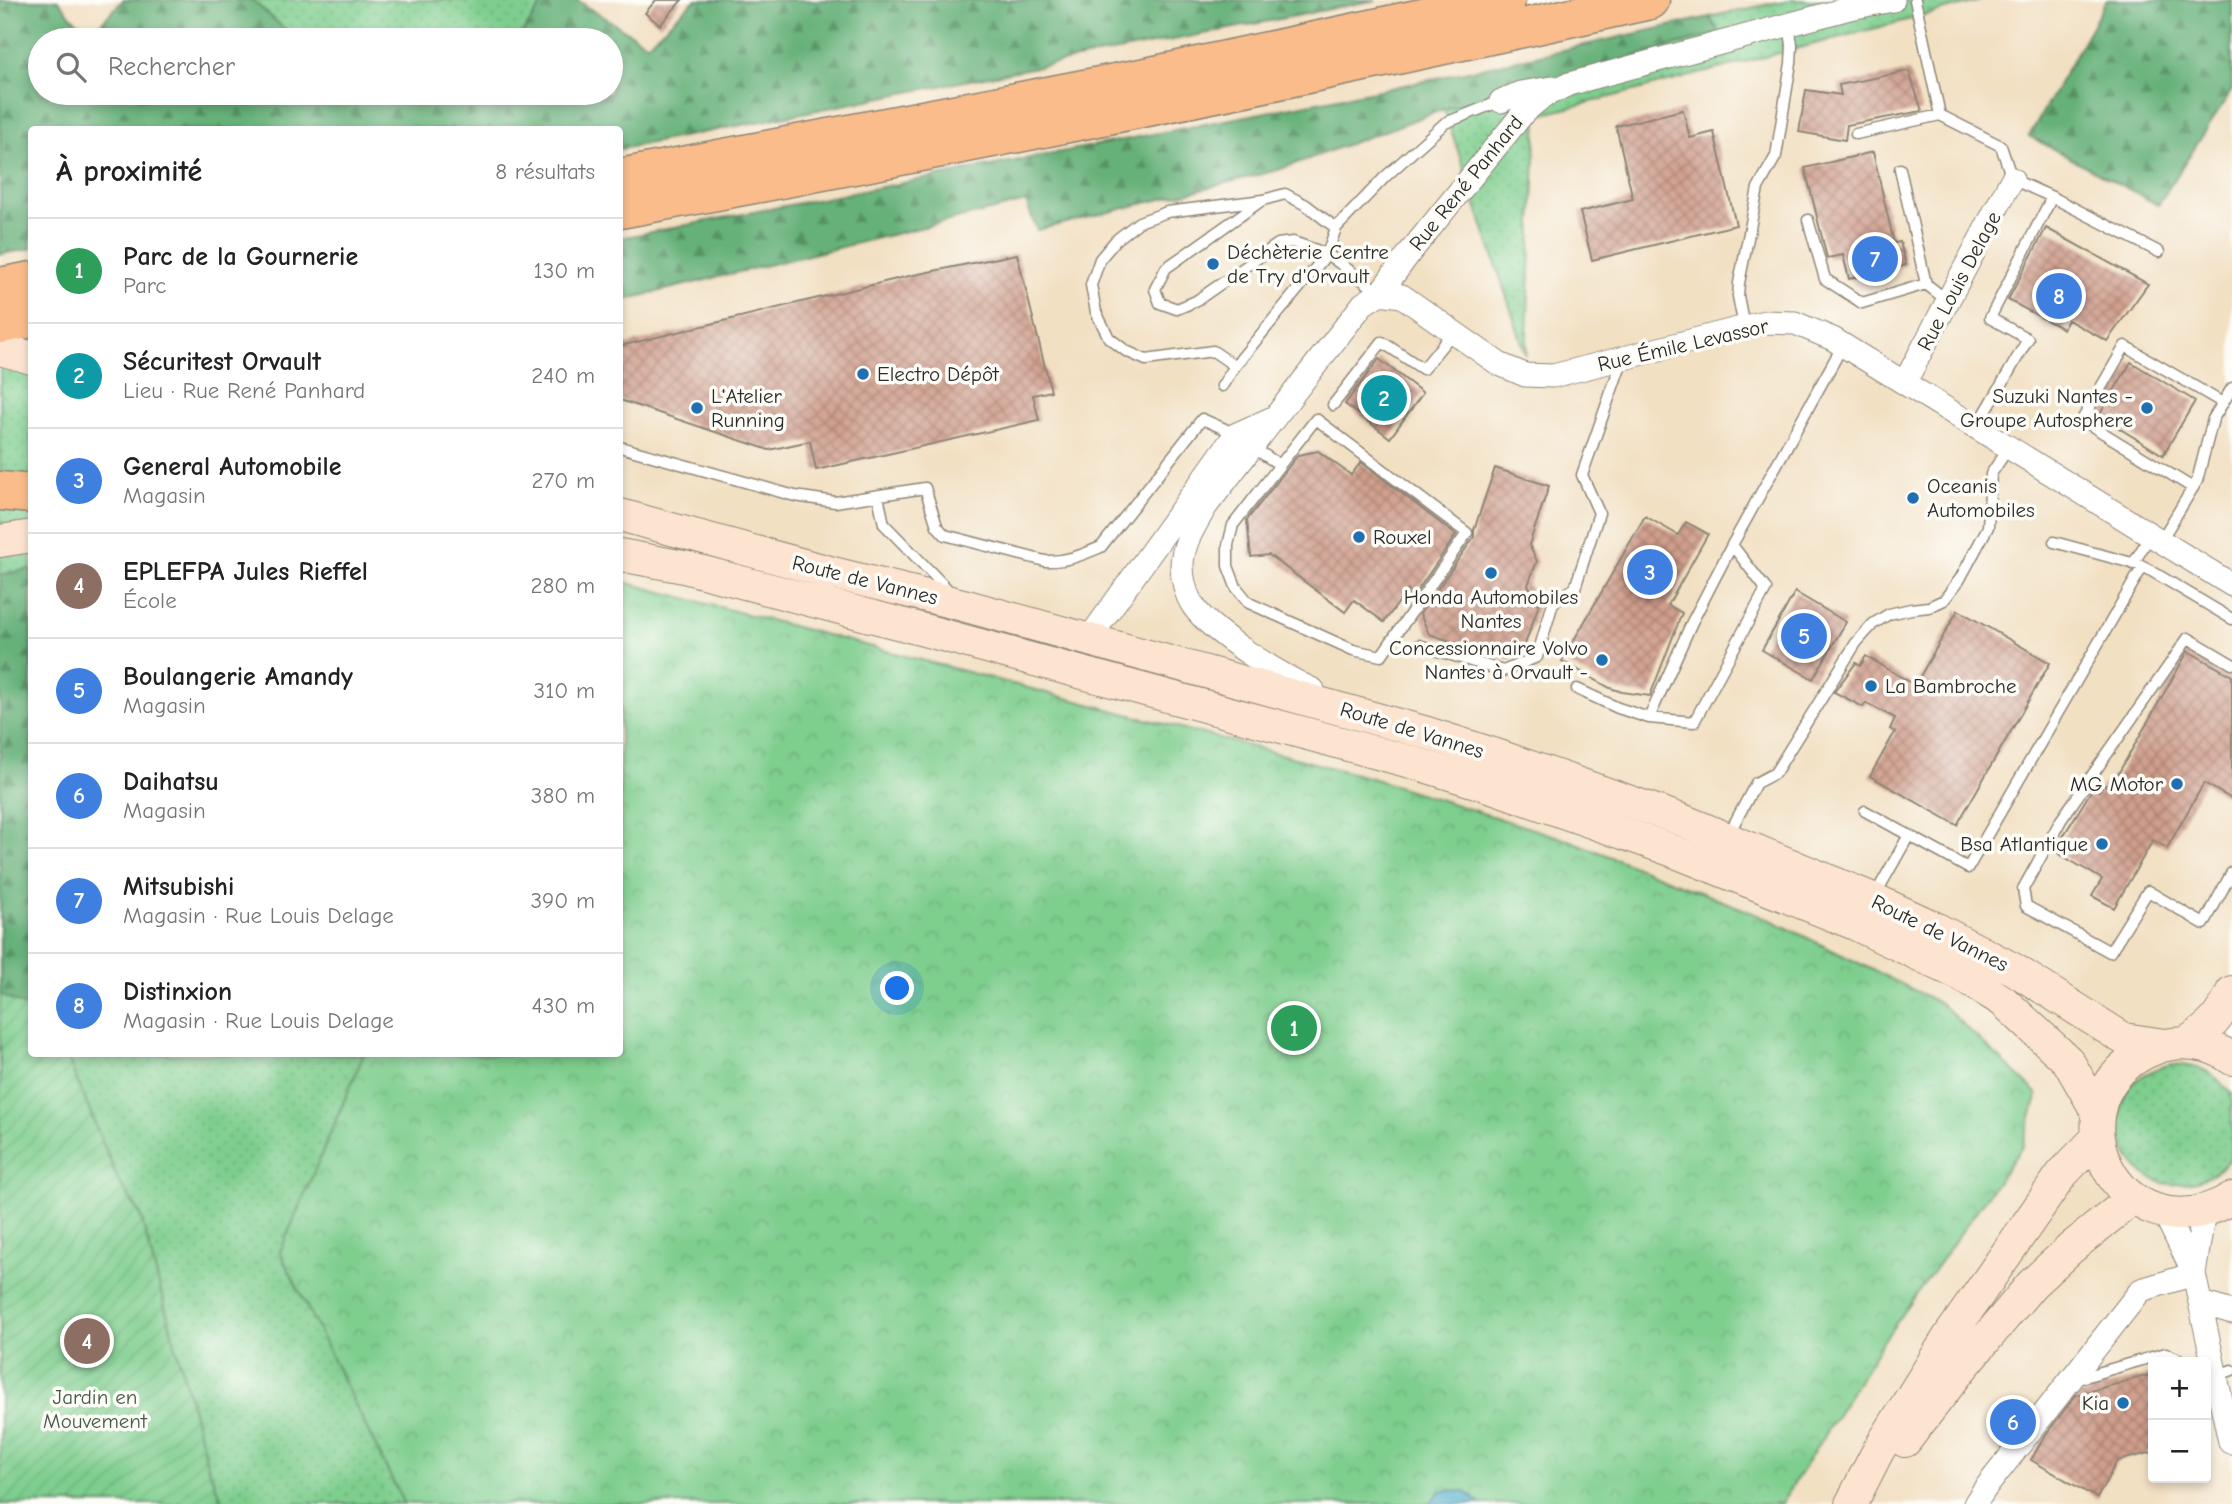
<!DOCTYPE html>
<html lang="fr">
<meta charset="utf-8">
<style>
:root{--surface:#fff;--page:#f6f6f6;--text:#222;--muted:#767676;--line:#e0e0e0;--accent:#1a73e8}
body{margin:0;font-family:"Comic Neue",sans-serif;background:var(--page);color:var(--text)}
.controls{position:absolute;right:21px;bottom:21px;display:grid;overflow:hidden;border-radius:7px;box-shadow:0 4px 10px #0003}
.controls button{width:63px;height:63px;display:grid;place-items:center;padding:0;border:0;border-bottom:2px solid var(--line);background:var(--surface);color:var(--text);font:35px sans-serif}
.you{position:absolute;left:898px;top:989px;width:24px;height:24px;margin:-18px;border:5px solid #fff;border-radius:50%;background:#1a73e8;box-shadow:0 0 0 10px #1a73e833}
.badge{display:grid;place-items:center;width:46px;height:46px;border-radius:50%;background:var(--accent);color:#fff;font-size:23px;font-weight:700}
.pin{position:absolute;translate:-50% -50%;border:4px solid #fff;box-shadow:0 2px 7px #0006}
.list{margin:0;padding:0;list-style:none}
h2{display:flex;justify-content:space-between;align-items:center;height:91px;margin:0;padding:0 28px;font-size:30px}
h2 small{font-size:23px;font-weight:400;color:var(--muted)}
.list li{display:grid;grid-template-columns:46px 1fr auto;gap:21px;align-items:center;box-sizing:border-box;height:105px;padding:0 28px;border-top:2px solid var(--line)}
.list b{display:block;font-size:26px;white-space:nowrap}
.list p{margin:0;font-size:23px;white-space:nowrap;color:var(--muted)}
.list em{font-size:23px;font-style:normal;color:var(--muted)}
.icon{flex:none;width:38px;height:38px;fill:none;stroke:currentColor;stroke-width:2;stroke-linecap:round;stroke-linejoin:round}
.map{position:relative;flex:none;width:2232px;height:1504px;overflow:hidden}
.search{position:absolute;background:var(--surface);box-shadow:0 4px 10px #0003;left:28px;top:28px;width:595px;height:77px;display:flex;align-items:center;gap:18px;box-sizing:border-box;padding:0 24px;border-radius:38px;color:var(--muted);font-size:26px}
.panel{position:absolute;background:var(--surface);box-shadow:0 4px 10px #0003;left:28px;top:126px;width:595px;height:931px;border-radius:7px}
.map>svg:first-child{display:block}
.grass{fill:url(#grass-dots);stroke:#547c5c;stroke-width:2}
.forest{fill:url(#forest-firs);stroke:#486e52;stroke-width:2}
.park{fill:url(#park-crowns);stroke:#547c5c;stroke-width:2}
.garden{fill:url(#garden-furrows);stroke:#547c5c;stroke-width:2}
.water{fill:#4baecb;stroke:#3b6c7b;stroke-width:2}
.building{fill:url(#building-cross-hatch)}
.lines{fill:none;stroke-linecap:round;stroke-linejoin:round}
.lane-casing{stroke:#8e8677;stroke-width:13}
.street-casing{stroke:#8e8677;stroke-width:25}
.secondary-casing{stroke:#8e8677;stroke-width:34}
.highway-casing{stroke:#8e8677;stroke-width:41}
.lane{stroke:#fff;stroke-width:10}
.street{stroke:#fff;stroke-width:23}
.secondary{stroke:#fde4d0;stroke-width:32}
.highway{stroke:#f9bc8a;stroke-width:38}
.poi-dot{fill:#1f6fb2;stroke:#fdfcf7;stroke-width:2.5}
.labels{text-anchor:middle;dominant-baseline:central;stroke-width:7;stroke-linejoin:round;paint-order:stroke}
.street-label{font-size:21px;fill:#2b2b2b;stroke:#fdfcf7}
.poi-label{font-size:21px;fill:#2b2b2b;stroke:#fdfcf7;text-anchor:start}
.park-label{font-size:21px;fill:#445c49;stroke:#fdfcf7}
</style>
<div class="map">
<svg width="2232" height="1504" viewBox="0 0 2232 1504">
<defs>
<pattern id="grass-dots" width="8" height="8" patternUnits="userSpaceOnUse" patternTransform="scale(1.75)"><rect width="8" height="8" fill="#7ece8e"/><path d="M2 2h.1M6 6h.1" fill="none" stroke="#6db17b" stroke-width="1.8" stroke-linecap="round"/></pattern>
<pattern id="forest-firs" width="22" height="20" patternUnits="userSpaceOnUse" patternTransform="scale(1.75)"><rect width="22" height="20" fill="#66b179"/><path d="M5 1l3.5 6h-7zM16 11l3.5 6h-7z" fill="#549063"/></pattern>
<pattern id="park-crowns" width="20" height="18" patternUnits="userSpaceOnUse" patternTransform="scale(1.75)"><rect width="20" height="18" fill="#7ece8e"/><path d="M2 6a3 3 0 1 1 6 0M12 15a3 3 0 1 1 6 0" fill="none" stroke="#6db17b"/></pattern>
<pattern id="garden-furrows" width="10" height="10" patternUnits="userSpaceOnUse" patternTransform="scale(1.75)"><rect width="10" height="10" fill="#7ece8e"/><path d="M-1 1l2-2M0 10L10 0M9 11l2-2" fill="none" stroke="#6db17b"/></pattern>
<pattern id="building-cross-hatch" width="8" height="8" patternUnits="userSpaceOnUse" patternTransform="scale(1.75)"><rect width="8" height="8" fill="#d09e8c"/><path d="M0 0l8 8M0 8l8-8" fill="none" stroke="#a98173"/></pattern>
</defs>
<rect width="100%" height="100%" fill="#fdfcf7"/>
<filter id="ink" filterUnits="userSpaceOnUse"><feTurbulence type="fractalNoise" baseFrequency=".0143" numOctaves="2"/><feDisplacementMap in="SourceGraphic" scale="14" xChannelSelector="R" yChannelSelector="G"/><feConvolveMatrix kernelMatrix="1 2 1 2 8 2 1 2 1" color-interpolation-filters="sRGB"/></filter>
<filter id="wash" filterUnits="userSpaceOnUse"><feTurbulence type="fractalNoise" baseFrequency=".00686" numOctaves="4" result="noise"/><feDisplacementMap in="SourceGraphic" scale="28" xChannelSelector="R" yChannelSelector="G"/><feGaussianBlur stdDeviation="1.57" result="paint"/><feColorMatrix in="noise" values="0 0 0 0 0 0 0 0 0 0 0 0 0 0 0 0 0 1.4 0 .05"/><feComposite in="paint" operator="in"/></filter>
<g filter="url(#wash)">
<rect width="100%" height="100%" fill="#f2e0c3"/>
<path class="grass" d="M252,0H545L518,40H297Z
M1789,0H1984L1537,116L1526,355L1444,109L1719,33L1709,17Z
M31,347V569L0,575V353Z
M66,1054H364L280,1252L404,1504H223L208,1467L140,1214L118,1180Z
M2171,1064C2203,1066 2211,1070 2232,1094C2232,1109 2232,1139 2232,1153C2229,1163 2215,1174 2205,1178C2192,1183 2178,1186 2163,1183C2123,1172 2107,1121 2130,1087C2140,1074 2156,1069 2171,1064Z"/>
<path class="forest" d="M0,0H58L71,16L91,34L123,0H252L297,40H40V93H611V40H518L545,0H577L647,44L695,0H1376L620,149V130H32L31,249L0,254Z
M2107,0H2232V90L2158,205L2029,136Z
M1709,17L1720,33L1444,109L1278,170L1037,230L1026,202L620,301V238L1415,83Z
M31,569L32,1054H66L118,1180L140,1214L208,1467L223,1504L0,1307V575Z"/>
<path class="park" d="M620,581L1371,778L1571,841L1773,921L1940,1003L2038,1094L2022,1147L1882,1343L1781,1504H404L280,1252L364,1054H620Z"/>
<path class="garden" d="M0,994L31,1009L32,1054H66L118,1180L140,1214L208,1467L223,1504H0Z"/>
<path class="water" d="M1452,1490L1466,1492L1480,1504H1429L1440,1491Z"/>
<g id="blocks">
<path class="building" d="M656,0H682L660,25L645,13Z
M1909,71L1922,111L1847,125L1845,140L1799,132L1806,90L1841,95L1839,85Z
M1683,110L1690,138L1714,132L1736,225L1592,260L1580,212L1633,199L1616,126Z
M1873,152L1894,243L1900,242L1906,265L1849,279L1843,255L1827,258L1805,168Z
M2046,228L2148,284L2107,341L2068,320L2063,329L2008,300Z
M1017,254L1051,391L1033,395L1039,420L816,470L810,441L769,450L620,400V346L909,276Z
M1379,359L1423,393L1390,438L1345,404Z
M2131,362L2195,401L2163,455L2099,416Z
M1318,451L1351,475L1361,462L1456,535L1412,598L1408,590L1384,622L1354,600L1345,612L1269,555L1251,557L1247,520L1298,455Z
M1495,468L1549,486L1529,545L1537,561L1528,585L1539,604L1523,650L1504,659L1429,634L1420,614L1474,537V530Z
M1645,516L1678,535L1686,522L1708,534L1668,605L1682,613L1650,696L1622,692L1610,688L1562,661Z
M1795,592L1846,622L1813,679L1762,650Z
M1958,610L2050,663L1957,825L1870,776L1895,732L1890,729L1895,718L1866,703L1863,707L1834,692L1856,663L1860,666L1866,656L1915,685Z
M2188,651L2232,676V799L2204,783L2167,848L2153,840L2114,908L2092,896L2102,879L2054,851L2093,788L2099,791L2103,784L2110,788Z
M2153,1374V1452L2117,1461L2097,1498L2031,1460L2046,1434L2076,1395Z"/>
</g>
</g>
<g filter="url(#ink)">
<use href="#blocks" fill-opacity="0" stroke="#8e8677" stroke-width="2"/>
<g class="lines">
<defs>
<path id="lane" d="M1915,0L1940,115
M1856,134L1940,115L2001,146L2012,179L2052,197
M1900,169L1926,284
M1261,201L1166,268L1155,289L1160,303L1177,309L1196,301L1278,244L1293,242L1327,254L1336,228
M1808,220L1825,279L1862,303L1926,284L1948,301
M1744,327L1738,296L1739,283L1758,188L1776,156L1791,63L1792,45L1789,25
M1235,366L1213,351L1146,360L1126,351L1109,338L1096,312L1091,285L1100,259L1116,240L1139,222L1167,212L1263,200L1285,194L1306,205L1336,228L1385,177L1445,123L1501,101
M1222,386L1235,366L1327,254L1380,293
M1333,405L1382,342L1423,369L1454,331
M1316,419L1467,533L1381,656L1353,650L1249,603L1236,587L1228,566V545L1233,525Z
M1977,427L2028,339L1990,318L2052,197L2159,252
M620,447L795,496L835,502L925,488L937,526L945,535L1045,561C1066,562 1082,555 1101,547L1202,419L1225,429
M1252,447L1280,465
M2193,488L2082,420L2125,346L2223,403
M878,496L884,524L951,593
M2054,542L2143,566
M2160,542L2197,481L2213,419L2232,388
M2133,564L2150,536
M1419,645L1503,671L1537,657L1553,603L1575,588L1599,513L1582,475L1622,361
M2232,664L2188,638L2061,820L2023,889L2026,906L2110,952L2148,891L2204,924L2232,872
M1577,689L1618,708L1649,718L1694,722L1766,589L1732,545L1843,345
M1649,718L1692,622L1732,545
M1865,811L1968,868L2143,566L2232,619
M1728,837L1733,826L1756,783L1775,773L1856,643L1873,624L1889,614L1911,609L1929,607L1944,600L1960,579L1988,527L1991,474L2009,447
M1874,897L1909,835
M2215,1376L2232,1370
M2074,1380L2166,1353L2185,1362"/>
<path id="street" d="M1501,101L1520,93L1552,88
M1380,293L1402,296L1499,364L1525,375L1553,376L1765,322L1795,323L1833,339L2232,585
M1905,382L2012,179
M1088,640L1235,435L1273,418
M1313,690C1282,676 1213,634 1194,607C1186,596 1182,579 1182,566C1182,544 1195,525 1206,506L1363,304L1380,293L1411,251L1525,111L1542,97L1569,84L1850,8L1893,0
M2164,1212L2194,1274L2230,1442
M2194,1274L2204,1211
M2201,1303L2232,1312
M1975,1504L1984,1490L2141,1290L2194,1274"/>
<path id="secondary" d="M0,349L32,358
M620,515L833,573L963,605L1297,697L1427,733L1502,757L1682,820L1873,899L1931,926L2015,970L2124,1039L2165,1045
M0,541L32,536
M620,555L684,567L939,634L1418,764L1492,787L1668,849L1855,924L1961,975L2003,1001L2068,1061L2098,1113
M2186,1043C2211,1027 2219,1019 2232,992
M2232,1059C2212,1043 2180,1039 2156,1048C2037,1094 2118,1266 2232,1198
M1905,1441L1960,1370L2032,1284L2071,1248L2133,1198
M1851,1504L1878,1451L1950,1335L2062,1174L2097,1138"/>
<path id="highway" d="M620,178L1147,77L1506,0
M620,209C964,146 1308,76 1650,0
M0,287L32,281
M0,324L32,318
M0,491L32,494"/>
</defs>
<use href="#lane" class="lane-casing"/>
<use href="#street" class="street-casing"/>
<use href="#secondary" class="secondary-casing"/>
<use href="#highway" class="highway-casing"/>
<use href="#lane" class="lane"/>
<use href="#street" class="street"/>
<use href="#secondary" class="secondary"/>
<use href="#highway" class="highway"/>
</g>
</g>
<g class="poi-dot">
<circle cx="1213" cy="264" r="7"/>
<circle cx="863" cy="374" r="7"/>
<circle cx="697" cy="408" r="7"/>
<circle cx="2147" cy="408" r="7"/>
<circle cx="1913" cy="498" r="7"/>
<circle cx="1359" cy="537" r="7"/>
<circle cx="1491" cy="573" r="7"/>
<circle cx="1602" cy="660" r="7"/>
<circle cx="1871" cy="686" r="7"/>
<circle cx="2177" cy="784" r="7"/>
<circle cx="2102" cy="844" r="7"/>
<circle cx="2123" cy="1403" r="7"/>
</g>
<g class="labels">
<g class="street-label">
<text transform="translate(1466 183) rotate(-51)">Rue René Panhard</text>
<text transform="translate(1959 281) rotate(-62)">Rue Louis Delage</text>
<text transform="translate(1683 345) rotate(-13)">Rue Émile Levassor</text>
<text transform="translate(865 580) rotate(14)">Route de Vannes</text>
<text transform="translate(1412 730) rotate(17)">Route de Vannes</text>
<text transform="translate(1940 933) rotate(26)">Route de Vannes</text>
</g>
<g class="poi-label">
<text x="1227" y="252">Déchèterie Centre<tspan x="1227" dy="24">de Try d'Orvault</tspan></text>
<text x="877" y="374">Electro Dépôt</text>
<text x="711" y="396">L'Atelier<tspan x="711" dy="24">Running</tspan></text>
<text x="2133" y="396" text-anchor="end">Suzuki Nantes -<tspan x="2133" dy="24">Groupe Autosphere</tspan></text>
<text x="1927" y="486">Oceanis<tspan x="1927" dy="24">Automobiles</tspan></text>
<text x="1373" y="537">Rouxel</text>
<text x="1491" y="597" text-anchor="middle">Honda Automobiles<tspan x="1491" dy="24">Nantes</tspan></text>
<text x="1588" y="648" text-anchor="end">Concessionnaire Volvo<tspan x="1588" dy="24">Nantes à Orvault -</tspan></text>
<text x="1885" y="686">La Bambroche</text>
<text x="2163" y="784" text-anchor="end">MG Motor</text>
<text x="2088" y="844" text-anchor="end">Bsa Atlantique</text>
<text x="2109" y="1403" text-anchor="end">Kia</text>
</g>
<g class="park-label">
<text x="95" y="1397">Jardin en<tspan x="95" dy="24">Mouvement</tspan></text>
</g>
</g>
</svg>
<div class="controls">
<button>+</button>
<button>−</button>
</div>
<div class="you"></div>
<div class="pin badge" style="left:1294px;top:1028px;background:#2e9e5b">1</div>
<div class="pin badge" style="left:1384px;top:398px;background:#0f9aa8">2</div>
<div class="pin badge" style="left:1650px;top:572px;background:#3f7fe0">3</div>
<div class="pin badge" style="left:87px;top:1341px;background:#8d6e63">4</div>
<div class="pin badge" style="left:1804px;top:636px;background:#3f7fe0">5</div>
<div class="pin badge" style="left:2013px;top:1422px;background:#3f7fe0">6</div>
<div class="pin badge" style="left:1875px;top:259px;background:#3f7fe0">7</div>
<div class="pin badge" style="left:2059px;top:296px;background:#3f7fe0">8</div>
<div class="search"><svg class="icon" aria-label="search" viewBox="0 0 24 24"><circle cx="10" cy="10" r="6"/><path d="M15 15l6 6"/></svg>Rechercher</div>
<section class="panel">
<h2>À proximité<small>8 résultats</small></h2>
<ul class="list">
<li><span class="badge" style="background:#2e9e5b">1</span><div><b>Parc de la Gournerie</b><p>Parc</p></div><em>130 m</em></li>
<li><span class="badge" style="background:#0f9aa8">2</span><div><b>Sécuritest Orvault</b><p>Lieu · Rue René Panhard</p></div><em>240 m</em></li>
<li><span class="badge" style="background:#3f7fe0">3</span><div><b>General Automobile</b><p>Magasin</p></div><em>270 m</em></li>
<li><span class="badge" style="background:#8d6e63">4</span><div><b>EPLEFPA Jules Rieffel</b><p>École</p></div><em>280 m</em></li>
<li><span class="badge" style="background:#3f7fe0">5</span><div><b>Boulangerie Amandy</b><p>Magasin</p></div><em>310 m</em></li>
<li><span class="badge" style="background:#3f7fe0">6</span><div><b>Daihatsu</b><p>Magasin</p></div><em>380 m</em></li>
<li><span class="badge" style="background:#3f7fe0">7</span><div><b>Mitsubishi</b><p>Magasin · Rue Louis Delage</p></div><em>390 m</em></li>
<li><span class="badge" style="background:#3f7fe0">8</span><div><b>Distinxion</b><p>Magasin · Rue Louis Delage</p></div><em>430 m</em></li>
</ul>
</section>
</div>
